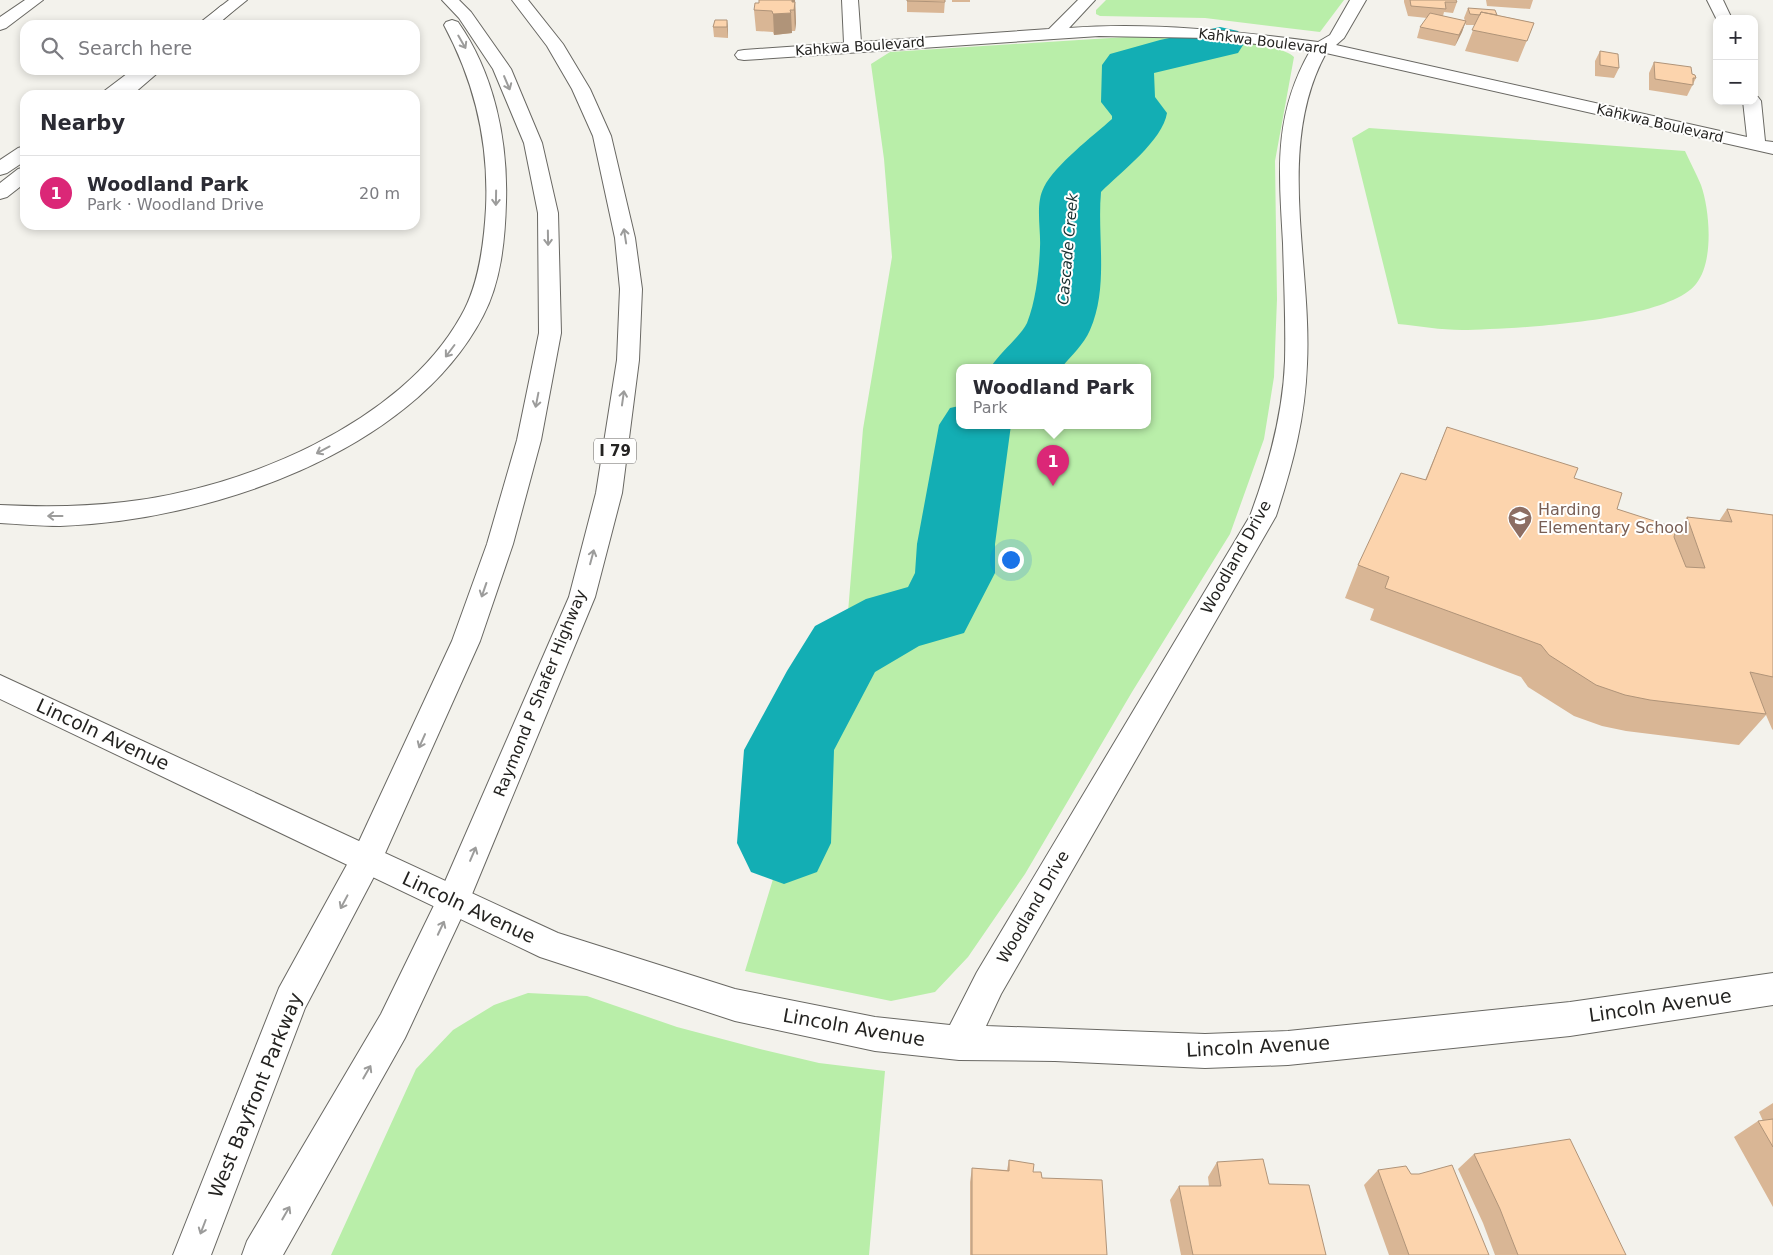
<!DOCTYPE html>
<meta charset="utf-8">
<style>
:root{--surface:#fff;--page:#f7f7f7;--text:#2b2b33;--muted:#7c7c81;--line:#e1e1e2;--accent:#db2777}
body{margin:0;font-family:"DejaVu Sans",sans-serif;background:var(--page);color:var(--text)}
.controls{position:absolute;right:15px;top:15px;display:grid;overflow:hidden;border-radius:10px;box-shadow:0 2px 8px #0003}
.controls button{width:45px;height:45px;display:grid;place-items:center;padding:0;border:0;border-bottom:1px solid var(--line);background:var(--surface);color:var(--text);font:25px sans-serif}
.you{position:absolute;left:1010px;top:559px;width:18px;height:18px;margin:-12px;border:4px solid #fff;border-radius:50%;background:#1a73e8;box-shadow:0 0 0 8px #1a73e833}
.badge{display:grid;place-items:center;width:32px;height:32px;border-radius:50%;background:var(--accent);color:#fff;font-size:16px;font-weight:700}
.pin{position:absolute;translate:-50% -41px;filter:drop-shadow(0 1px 2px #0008)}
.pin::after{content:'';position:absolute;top:26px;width:18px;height:15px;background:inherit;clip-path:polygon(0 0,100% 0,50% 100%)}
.popup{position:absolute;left:956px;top:364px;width:195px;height:65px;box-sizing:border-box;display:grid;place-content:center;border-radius:10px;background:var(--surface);filter:drop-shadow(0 1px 4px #0005);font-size:16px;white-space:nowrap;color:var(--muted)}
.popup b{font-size:19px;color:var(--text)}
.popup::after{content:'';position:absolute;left:50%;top:100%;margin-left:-10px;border:10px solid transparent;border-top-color:var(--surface)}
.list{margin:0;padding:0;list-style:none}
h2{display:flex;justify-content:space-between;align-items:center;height:65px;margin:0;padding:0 20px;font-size:21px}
h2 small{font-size:16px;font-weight:400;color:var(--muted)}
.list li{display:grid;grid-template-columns:32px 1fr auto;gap:15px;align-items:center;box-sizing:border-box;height:75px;padding:0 20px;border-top:1px solid var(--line)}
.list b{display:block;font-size:19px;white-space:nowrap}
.list p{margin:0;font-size:16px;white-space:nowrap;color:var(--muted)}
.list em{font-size:16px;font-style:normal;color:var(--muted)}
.icon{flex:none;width:28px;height:28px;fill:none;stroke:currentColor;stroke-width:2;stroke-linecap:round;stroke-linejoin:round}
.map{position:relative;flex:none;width:1773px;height:1255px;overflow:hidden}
.search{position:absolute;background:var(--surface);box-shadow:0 2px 8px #0003;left:20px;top:20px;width:400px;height:55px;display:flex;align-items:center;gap:12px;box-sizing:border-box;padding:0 18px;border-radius:15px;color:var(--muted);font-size:19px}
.panel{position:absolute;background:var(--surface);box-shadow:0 2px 8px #0003;left:20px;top:90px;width:400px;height:140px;border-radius:15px}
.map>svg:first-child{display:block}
.green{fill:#b9eea9;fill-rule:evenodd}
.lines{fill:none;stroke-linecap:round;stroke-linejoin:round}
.river{fill:#13aeb4;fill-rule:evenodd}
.minor-casing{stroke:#696863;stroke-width:2}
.major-casing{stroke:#696863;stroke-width:2}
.highway-casing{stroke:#696863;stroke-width:2}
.minor{fill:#fff;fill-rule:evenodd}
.major{fill:#fff;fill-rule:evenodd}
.highway{fill:#fff;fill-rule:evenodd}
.wall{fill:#d9b695}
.shaded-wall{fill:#b09479}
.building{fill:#fcd4ad;stroke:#b09479}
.oneway{stroke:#9c9c9b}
.labels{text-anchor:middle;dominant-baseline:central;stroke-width:4;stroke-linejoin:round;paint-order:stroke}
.far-street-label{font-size:14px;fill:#242321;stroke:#fffffe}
.far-water-label{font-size:15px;font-style:italic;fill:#172e2f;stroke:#fffffe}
.shield{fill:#fffffe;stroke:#666563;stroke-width:1}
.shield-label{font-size:15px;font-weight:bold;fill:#242321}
.education-label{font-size:16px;fill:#785e54;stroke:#fffffe;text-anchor:start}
.street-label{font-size:16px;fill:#242321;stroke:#fffffe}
.near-street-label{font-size:19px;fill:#242321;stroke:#fffffe}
</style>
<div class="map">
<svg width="1773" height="1255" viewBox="0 0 1773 1255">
<rect width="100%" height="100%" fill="#f3f2ec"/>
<path class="green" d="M1106,0H1344L1320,32L1205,18L1100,16L1096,14V10Z
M1142,36C1170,37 1276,39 1294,57L1275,161L1277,299L1274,377L1264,439L1230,534L1132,692L1025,874L968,957L935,992L891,1001L745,971L784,843L789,750L817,695L845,649L863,429L892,257L884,159L871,64L890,52ZM959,367H1147V425H959Z
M1369,128L1685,151C1690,162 1696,173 1701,185C1710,211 1714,262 1696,284C1666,322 1511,329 1462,330C1441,330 1419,326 1398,324L1352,138Z
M528,993L587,996L677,1027L760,1049L819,1063L885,1071L869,1255H331L416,1069L453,1030L494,1005Z"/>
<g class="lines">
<path class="river" d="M1220,27L1238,31L1245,42L1238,53L1154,73L1155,97L1167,113C1163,140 1121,172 1101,192C1097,237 1109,287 1090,330C1084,344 1071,356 1062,367H991C1000,352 1021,336 1027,323C1036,300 1039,272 1040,247C1041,229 1035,204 1044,187C1055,165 1093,136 1112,119V116L1101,102L1102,65L1110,54L1160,40Z
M959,406V425H1011L995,544V573L964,633L919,646L875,672L834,750L831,843L817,872L784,884L751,872L737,843L744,750L787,671L815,626L866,599L908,587L915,573L917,544L939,425L950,408Z"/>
<defs>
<path id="minor" d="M842,0H858L861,42L1049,29L1078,0H1095L1069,28C1154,22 1234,31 1318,42L1330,35L1350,0H1366L1344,38L1336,45L1747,137L1743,101H1754V96L1758,97L1761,101L1765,141L1773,142V154L1326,53C1275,146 1312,263 1307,364C1305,419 1293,464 1276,516L1001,994L986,1026L1205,1034L1288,1031L1570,1002L1773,973V1005L1570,1036L1288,1065L1205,1068L1055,1061L959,1060L875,1051L735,1021L540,957L0,699V675L558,933L735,989L875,1017L950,1025L977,972L1250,516C1269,465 1283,414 1285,361C1286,321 1284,282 1283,243C1279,171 1273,116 1310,51L1209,38L1099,36L744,60L738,59L735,55L738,51L744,50L844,43Z
M1707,0H1723L1732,19L1717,20Z"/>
<path id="major" d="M25,0H43L6,28L0,30V17Z
M229,0H247L216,25H197Z
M132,70H152L120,95H99Z
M25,146V161L7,173L0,175V160L18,148Z"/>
<path id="highway" d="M442,0H459L471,12L511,69L542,143L558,213L561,333L541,440L513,544L480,641L378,869L305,1008L211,1255H173L279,988L355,850L452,641L487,544L517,440L539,333L538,213L524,143L493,69L459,18Z
M512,0H528L563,44L590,89L611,136L635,238L642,289L639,360L622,493L595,597L470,899L405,1038L283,1255H242L247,1241L381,1014L440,893L569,597L596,493L617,360L620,289L615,238L593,136L572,89L547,46Z
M227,4L235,9L217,25H199L221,6Z
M452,20L458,22C494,73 508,140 506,202C505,240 501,282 483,316C411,454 207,521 60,526C40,526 20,524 0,523V505C42,507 82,507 124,502C242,489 401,424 461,316C479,285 484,244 486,208C489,142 475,83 444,25L446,22Z
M141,70H161L132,95H112Z
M25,167V183L7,197L0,199V183L18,169Z"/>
</defs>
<use href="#minor" class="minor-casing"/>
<use href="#major" class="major-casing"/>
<use href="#highway" class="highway-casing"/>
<use href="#minor" class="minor"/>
<use href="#major" class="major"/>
<use href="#highway" class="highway"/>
</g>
<path class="wall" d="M759,0H795L796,23L795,31H792V33L774,35L773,32L756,31L754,10L759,3Z
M907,0H945L944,13L907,12Z
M952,0H970V2H952Z
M1404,0H1456L1457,2L1453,13L1444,12L1443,16L1465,21L1464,18L1468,8L1497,15L1534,23L1518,62L1465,51L1475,25H1466L1465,23L1462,32L1455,46L1417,38L1420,27L1427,18L1408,16L1404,2Z
M1486,0H1533L1530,9L1487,6Z
M727,20L728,30V38L714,37L713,27Z
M1600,51L1619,68L1614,78L1595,76V61Z
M1654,62L1692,74L1696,78L1687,96L1649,90V73Z
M1447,427L1574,478L1617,509L1674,536L1687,517L1719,521L1727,509L1773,515V730L1772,729L1766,715L1739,745L1626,731L1602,726L1574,716L1528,687L1521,677L1370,620L1374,609L1345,598L1358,565L1425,480Z
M1773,1103V1207L1734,1137L1758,1121H1763L1759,1112Z
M1474,1154L1626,1255H1495L1483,1223L1458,1169Z
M1009,1160L1033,1172L1042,1178L1107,1255H970V1182L972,1168L1007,1170Z
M1217,1162L1269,1184L1326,1255H1181L1170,1200L1179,1186H1209L1208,1177Z
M1378,1170L1489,1255H1389L1364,1185Z"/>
<path class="shaded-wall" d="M792,0H795L796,23L795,31L794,10H792Z
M791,13L792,33L774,35L773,14Z
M727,20L728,30V38L727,27Z
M1466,21L1462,32L1455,46L1459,35Z"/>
<path class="building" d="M759,0H792V2H795L794,10H790L791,13L773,14L772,11L754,10L755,3H759Z
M907,0H945V2L907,1Z
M1410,0H1456L1457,2H1445L1446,9L1411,6Z
M1468,8L1495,10L1497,15L1481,12L1480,15L1470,14Z
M1481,12L1534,23L1527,41L1472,30Z
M1430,13L1466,21L1459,35L1420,27Z
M715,20H727V27H713Z
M1600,51L1618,54L1619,68L1600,65Z
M1654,62L1691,67L1692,74L1695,75L1696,78H1693V85L1655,79Z
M1447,427L1578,468L1574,478L1622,493L1617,509L1676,528L1674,537L1686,567L1705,568L1687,517L1732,522L1727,509L1773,515V677L1750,672L1766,714L1650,700L1625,695L1596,685L1549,655L1541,645L1385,588L1389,577L1358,565L1401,473L1426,480Z
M1773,1119V1147L1758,1121Z
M1570,1139L1626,1255H1518L1500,1209L1474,1154Z
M1263,1159L1269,1184L1309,1185L1326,1255H1193L1179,1186H1221L1217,1162Z
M1009,1160L1034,1164L1033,1172H1041L1042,1178L1102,1180L1107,1255H972V1168L1009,1171Z
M1452,1165L1489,1255H1409L1378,1170L1406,1166L1411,1174H1419Z"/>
<defs><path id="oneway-shaft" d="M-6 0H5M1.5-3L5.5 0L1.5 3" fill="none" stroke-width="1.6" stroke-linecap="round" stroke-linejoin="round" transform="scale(1.25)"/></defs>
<g class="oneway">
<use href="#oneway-shaft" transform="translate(462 42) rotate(60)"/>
<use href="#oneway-shaft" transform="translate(507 83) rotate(67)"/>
<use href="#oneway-shaft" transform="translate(496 198) rotate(91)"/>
<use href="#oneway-shaft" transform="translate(625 236) rotate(-99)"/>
<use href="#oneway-shaft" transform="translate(548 238) rotate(89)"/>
<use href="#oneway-shaft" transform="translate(450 351) rotate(127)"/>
<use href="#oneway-shaft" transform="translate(623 398) rotate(-82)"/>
<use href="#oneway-shaft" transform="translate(537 400) rotate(101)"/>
<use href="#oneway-shaft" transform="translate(323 450) rotate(152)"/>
<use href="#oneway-shaft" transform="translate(55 516) rotate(180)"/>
<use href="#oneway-shaft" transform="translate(592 557) rotate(-75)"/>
<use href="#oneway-shaft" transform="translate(484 590) rotate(109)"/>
<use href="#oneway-shaft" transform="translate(422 741) rotate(114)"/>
<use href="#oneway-shaft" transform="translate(473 854) rotate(-67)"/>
<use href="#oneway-shaft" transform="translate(344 902) rotate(118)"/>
<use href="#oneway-shaft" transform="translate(441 928) rotate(-65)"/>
<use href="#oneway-shaft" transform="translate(367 1072) rotate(-60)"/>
<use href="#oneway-shaft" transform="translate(286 1213) rotate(-60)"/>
<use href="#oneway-shaft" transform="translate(203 1227) rotate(111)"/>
</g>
<defs>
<symbol id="school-pin" viewBox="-11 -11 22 30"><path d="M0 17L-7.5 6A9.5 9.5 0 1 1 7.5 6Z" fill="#8d6e63" stroke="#fffffe"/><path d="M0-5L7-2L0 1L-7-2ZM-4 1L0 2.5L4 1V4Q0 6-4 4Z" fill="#fff"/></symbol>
</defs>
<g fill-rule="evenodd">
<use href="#school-pin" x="1506" y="504" width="28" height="38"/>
</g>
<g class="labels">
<g class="far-street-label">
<text transform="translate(1263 41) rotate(7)">Kahkwa Boulevard</text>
<text transform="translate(860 46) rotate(-4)">Kahkwa Boulevard</text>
<text transform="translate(1660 123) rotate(13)">Kahkwa Boulevard</text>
</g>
<g class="far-water-label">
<text transform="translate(1068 249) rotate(-85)">Cascade Creek</text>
</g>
<rect class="shield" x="594" y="438.5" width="42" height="25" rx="4"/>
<g class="shield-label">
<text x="615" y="451">I 79</text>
</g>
<g class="education-label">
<text x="1538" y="509">Harding<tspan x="1538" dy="18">Elementary School</tspan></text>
</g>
<g class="street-label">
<text transform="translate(1236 557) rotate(-61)">Woodland Drive</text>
<text transform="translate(540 693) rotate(-68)">Raymond P Shafer Highway</text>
<text transform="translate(1033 907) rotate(-60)">Woodland Drive</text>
</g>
<g class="near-street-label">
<text transform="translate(103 734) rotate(25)">Lincoln Avenue</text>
<text transform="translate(469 907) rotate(25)">Lincoln Avenue</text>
<text transform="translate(1660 1005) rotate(-8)">Lincoln Avenue</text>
<text transform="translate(854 1027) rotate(10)">Lincoln Avenue</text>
<text transform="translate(1258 1046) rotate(-3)">Lincoln Avenue</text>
<text transform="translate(255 1095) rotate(-68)">West Bayfront Parkway</text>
</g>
</g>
</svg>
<div class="controls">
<button>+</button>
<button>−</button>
</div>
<div class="you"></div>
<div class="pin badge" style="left:1053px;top:486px">1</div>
<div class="popup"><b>Woodland Park</b>Park</div>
<div class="search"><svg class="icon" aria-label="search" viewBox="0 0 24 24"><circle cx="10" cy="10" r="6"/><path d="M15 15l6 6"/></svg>Search here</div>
<section class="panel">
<h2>Nearby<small></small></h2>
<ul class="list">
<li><span class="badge">1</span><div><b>Woodland Park</b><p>Park · Woodland Drive</p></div><em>20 m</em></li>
</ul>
</section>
</div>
